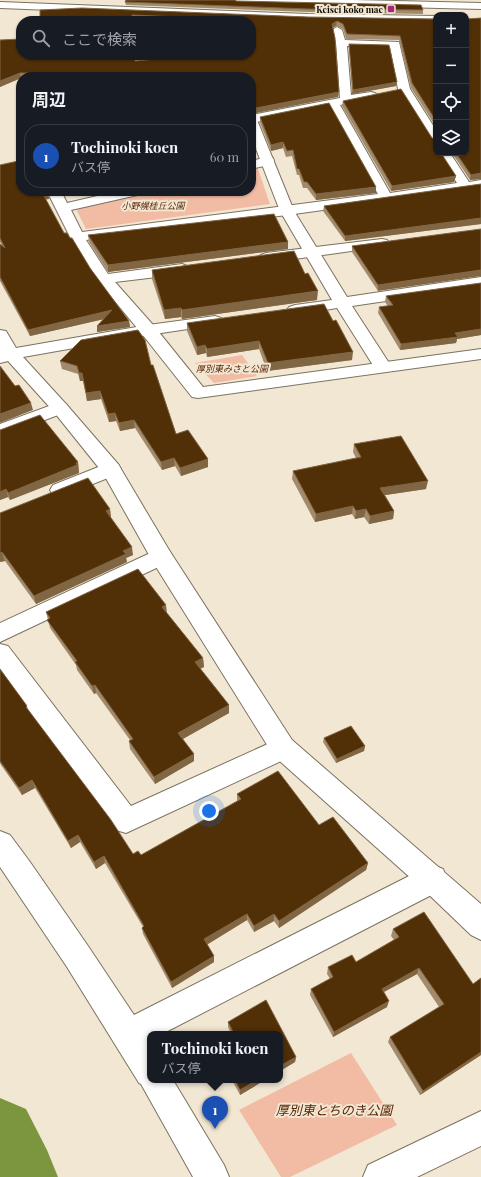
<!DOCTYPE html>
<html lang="ja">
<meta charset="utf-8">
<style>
:root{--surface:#171b24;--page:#242831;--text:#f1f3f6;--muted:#9ea1a6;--line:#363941;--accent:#d098be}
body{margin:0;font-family:"Playfair Display","Noto Sans JP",serif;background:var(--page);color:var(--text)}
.controls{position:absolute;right:12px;top:12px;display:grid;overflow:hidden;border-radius:8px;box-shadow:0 1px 3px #0004}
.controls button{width:36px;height:36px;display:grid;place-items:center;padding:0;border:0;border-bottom:1px solid var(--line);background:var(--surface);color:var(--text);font:20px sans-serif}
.you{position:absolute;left:209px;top:811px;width:14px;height:14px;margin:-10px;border:3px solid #fff;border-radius:50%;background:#1a73e8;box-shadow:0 0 0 6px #1a73e833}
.badge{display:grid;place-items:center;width:26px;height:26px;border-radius:50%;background:var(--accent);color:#fff;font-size:13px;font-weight:700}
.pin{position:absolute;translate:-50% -33px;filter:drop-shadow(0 1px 2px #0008)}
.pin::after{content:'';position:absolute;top:21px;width:14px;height:12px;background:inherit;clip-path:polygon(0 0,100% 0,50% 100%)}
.popup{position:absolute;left:147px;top:1031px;width:136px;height:52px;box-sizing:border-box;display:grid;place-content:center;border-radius:8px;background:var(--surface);filter:drop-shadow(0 1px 3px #0005);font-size:13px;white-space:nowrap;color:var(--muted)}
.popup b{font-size:15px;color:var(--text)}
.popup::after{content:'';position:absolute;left:50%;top:100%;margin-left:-8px;border:8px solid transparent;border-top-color:var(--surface)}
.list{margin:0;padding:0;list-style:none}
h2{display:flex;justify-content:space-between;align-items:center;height:52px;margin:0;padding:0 16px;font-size:17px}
h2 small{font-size:13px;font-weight:400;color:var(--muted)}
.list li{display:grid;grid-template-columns:26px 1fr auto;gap:12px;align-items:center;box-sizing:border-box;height:64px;margin:0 8px 8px;padding:0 8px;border:1px solid var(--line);border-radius:16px}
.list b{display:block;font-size:15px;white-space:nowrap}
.list p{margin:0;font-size:13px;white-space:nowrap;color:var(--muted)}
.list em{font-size:13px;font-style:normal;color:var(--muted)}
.icon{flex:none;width:22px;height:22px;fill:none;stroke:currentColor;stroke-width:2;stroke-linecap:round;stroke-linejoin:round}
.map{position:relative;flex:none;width:481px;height:1177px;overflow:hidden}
.search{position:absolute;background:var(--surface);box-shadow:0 1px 3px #0004;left:16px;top:16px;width:240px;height:44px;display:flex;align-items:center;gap:10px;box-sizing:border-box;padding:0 14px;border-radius:16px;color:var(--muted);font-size:15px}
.panel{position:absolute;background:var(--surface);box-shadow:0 1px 3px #0004;left:16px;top:72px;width:240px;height:124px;border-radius:16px}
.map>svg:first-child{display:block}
.green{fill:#f2bba3}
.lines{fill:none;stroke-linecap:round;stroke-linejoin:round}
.river{fill:#7c9640;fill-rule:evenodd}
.minor-casing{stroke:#7b7260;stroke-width:2}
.tertiary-casing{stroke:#7b7260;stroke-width:2}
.minor{fill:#fff;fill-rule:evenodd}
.tertiary{fill:#fff;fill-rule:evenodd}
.wall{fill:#a28b6d}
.shaded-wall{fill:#816644}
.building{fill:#512f07;stroke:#816644}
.poi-dot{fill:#a72979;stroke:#f2e7d3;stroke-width:1.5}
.labels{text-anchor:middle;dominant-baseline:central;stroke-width:4;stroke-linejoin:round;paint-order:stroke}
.far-poi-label{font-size:9px;font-weight:bold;fill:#0f0b05;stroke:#f2e7d3;text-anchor:end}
.far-park-label{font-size:9px;font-style:italic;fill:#592405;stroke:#f2e7d3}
.near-park-label{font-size:13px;font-style:italic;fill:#592405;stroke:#f2e7d3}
</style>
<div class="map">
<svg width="481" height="1177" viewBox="0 0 481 1177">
<rect width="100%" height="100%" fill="#f2e7d3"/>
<path class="green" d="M257,166L270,204L86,229L76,209L152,191H251V168Z
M242,355L257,376L214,383L195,363Z
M351,1053L397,1125L290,1177H281L239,1110Z"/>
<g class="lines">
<path class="river" d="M0,1098L26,1109L47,1150L58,1177H0Z"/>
<defs>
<path id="minor" d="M0,2L308,14L436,16V22L308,20L0,8Z
M337,27L342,30L345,40L399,42L410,89L436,130V144L432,143L430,140L398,89L390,47L347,46L351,95L371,92L375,93L377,95L375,97L340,105L390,193L457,183L438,153H450L469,182L481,180V188L287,215L86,240L108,274L182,264L187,266L190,269L187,272L182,274L115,282L154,326L203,387L481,349V359L198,398L192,397L142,334L99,282L70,237L47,191H61L67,203L119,191H144L142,194L71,210L82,232L378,194L329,107L251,123V115L340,98L336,43L332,30Z
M268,157L273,158L274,161L273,164L251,169V161Z
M382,239L387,240L389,243L387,246L266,263L261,261L258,258L261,255L266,253Z
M60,402L66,404L69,408L66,412L0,437V424Z
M111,462L118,464L121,469L118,474L60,497L53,495L50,490L53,485Z
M161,548L169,550L172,556L169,562L0,642V623Z
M0,644L8,646L131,806L283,737L292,740L296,748L292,756L126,833L116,830L0,671Z
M0,831L10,835L30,862L88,946L134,1015L423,869L433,865L443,869L447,879L443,889L162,1034H150V1080H173L224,1165L229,1177H193L141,1084L139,1083L67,967L0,867Z"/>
<path id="tertiary" d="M231,0H354L481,3V9L236,3Z
M251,116L255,117L257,120L294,211L347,297L481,277V287L352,306L391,366L388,370L382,371L376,370L337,308L295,315L289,313L287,310L289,307L295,305L332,300L280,211L251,136Z
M215,316L221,318L223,321L221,324L148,335L23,357L66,404L118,464L169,550L292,740L481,904V940L471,935L423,889L274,756L153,562L103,473L54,412L8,361L0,363V330L6,331L16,348L148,325Z
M481,1111V1146L417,1177H363L368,1165Z"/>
</defs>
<use href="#minor" class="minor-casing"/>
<use href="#tertiary" class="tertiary-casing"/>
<use href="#minor" class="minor"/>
<use href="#tertiary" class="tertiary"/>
</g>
<path class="wall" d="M236,1L423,10V14L308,12L126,5L125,2Z
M40,10L308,17L436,19V127L411,88L399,40L346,39L343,29L336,26L332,28L339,92L338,97L251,77H21V78L0,87V40L135,61L179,57L251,21H159L133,20Z
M481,18V179L470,180L452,153H466L467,19Z
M349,44L397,82L396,86L352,94L349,48Z
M343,101L432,138L436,153L456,176L454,182L391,191L342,106Z
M260,117L376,193L316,200L307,188H303L299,175H297L292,156L286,157L283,148L271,151L260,123Z
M0,165H20L48,193L49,199H45L64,233L70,238L90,268L129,321L130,327L97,332L104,319L30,336L0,281V244L2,246L0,242Z
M481,184V224L345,241L323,211L324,206Z
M481,229L378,291L352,252V246Z
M88,235L288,242V249L108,272L89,242Z
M152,270L317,300L182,319L181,317L165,319L152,279Z
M481,283V335L457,339L456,343L400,350L378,313L379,307L388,306L385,302L386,296Z
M187,323L352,360L267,371L259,349L207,357L206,353L197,355L187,331Z
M60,361L151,365L176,434L208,467L181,476L175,466L162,470L135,428L120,431L116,421L109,422L101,399L87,401L83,381H80L78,374L62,369Z
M0,430L78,462L79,473L10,500L8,497L0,500Z
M354,444L426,489L385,495L394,511L393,519L369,524L364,517L355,519L352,514L315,522L292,479L293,471L356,458L353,452Z
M110,509L111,518L133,555L126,558L127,562L36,604L5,561L0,562V513Z
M46,612L167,613L203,658L204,667L200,668L229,705V713L183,739L194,754V761L155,784L130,749L129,741L130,740L96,693L94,694L77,670L76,665L50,628Z
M0,669L27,706L28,710L133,854L141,855L237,801V794L319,825L368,863L366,870L279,928L274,921L254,932L247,920L207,944L214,956V962L172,988L143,934L142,928L143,927L105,863L96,869L80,842L71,848L35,788L22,795L1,765L0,763Z
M324,738L365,746L364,751L336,763L323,742Z
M393,929L481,1055L420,1095L388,1042L390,1037L439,1007L417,974L384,992L387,1007L333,1037L310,995L311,989L330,979L327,974L328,967L356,962L394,940L391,936Z
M266,1000L296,1057L295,1062L280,1071V1034H231L228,1027V1022Z
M232,1080H265L240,1095Z"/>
<path class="shaded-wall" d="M337,21L336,26L331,29L332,24Z
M20,73L21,78L0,87V81Z
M397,82L396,86L352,94L353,90Z
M339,92L338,97L251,114V109Z
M283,142V148L271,151V145Z
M256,149V154L251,155V150Z
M481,173V179L470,180L471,175Z
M456,176L454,182L391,191L392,186Z
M376,187V193L316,200V194Z
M64,191H82L65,195Z
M48,193L49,199L43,200V194Z
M481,218V224L345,241V236Z
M288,242V249L108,272V265Z
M481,270V276L378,291V285Z
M318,291L317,300L182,319V310Z
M181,308V317L165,319L164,310Z
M112,310L113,317L30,336L28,330Z
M129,321L130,327L97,332V326Z
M481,329V335L457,339L456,343L400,350L401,344L455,333Z
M259,341V349L207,357V349Z
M205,345L206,353L197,355V347Z
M353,352L352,360L267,371L268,363Z
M79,373H82L83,381H80Z
M100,391L101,399L87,401L86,393Z
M31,403L33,410L0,423V414Z
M115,413L116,421L109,422L108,414Z
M134,420L135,428L120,431L119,423Z
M174,458L175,466L162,470L161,462Z
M208,459V467L181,476L180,468Z
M78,462L79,473L10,500L8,493Z
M428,481L426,489L379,496L380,488Z
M6,489L8,497L0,500V492Z
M353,506L352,514L315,522L316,514Z
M110,509L111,518L107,520L106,511Z
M366,509L364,517L355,519L356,511Z
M394,511L393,519L369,524L370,516Z
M132,547L133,555L126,558L127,562L36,604L34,596L123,551Z
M2,552L5,561L0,562V553Z
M166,605L167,613L162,607Z
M203,658L204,667L196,671L195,662Z
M95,685L96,693L94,694L92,686Z
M229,705V713L179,741L178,733Z
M365,746L364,751L336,763L337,759Z
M194,754V761L155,784L154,777Z
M32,780L35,788L22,795L19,788Z
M78,835L80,842L71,848L68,841Z
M104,856L105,863L96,869L94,862Z
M368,863L366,870L279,928V921Z
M247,914V920L205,946L204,939Z
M274,914V921L254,932V926Z
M214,956V962L172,988L171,982Z
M419,968L417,974L380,994L382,989Z
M389,1001L387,1007L333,1037L334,1032Z
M481,1052V1055L420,1095L423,1091Z
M296,1057L295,1062L280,1071V1066Z
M257,1080H265L240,1095V1090Z"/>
<path class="building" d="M126,0H235L236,1L421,5L423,10L308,9L125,2Z
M82,8L308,17L436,19V121L412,83L400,36L347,34L343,24L337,21L332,24L335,38L339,92L251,109V77H68L66,73H20L0,81V40L21,39V55H135V61L179,57V55H251V21H177V17L132,15L133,21H40V10Z
M466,18L467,19L481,18V173L471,175L456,153H466Z
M349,44L389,45L397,82L353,90Z
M401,89L432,138L436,139V153H441L456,176L392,186L343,101Z
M329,103L376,187L316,194L307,182H304L299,169H297L293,150L287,151L283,142L271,145L260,117Z
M251,134L256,149L251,150Z
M18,161L20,165H21V191H48V193L43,194L64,233H67L70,238H72L90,268L129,321L97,326L112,310L28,330L0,277V244L5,248L0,238V165Z
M481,184V218L345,236L324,206Z
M274,214L288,242L108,265L88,235Z
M481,229V270L378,285L352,246Z
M294,251L305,274L308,273L318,291L182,310L181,308L164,310L152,270Z
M481,283V329L455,333L458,337L401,344L379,307L393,305L386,296Z
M324,304L333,321L336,320L353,352L268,363L259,341L207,349L205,345L197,347L187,323Z
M138,330L145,340L151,365H153L176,434L188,430L208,459L180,468L174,458L161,462L134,420L119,423L115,413L108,414L100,391L86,393L82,373H79L77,366L60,361L81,340Z
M0,366L15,386L19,385L31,403L0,414Z
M40,415L78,462L76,463L77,465L8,493L6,489L0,492V430Z
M401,436L428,481L380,488L394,511L370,516L366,509L356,511L353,506L316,514L293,471L361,457L354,444Z
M88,478L110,509L106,511L132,547L123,551L126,554L34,596L2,552L0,553V513Z
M138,569L166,605L162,607L203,658L195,662L229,705L178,733L194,754L154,777L129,741L133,739L95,685L92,686L75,662L77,661L47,620L50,618L46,612Z
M0,669L27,706L26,707L111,820L133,854L138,851L141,855L241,799L237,794L278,771L319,825L333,817L368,863L279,921L274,914L254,926L247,914L204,939L214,956L171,982L142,928L144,926L104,856L94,862L78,835L68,841L32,780L19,788L0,761Z
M351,726L365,746L337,759L324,738Z
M424,912L473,984L481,978V1052L423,1091L390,1037L444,1004L419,968L382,989L389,1001L334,1032L311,989L333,977L328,967L352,955L356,962L399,937L393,929Z
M266,1000L296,1057L280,1066V1034H233H234L228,1022Z
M235,1080H257L240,1090Z"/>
<rect class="poi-dot" x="387" y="5" width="8" height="8" rx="2"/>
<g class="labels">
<g class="far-poi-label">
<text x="383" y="9">Keisei koko mae</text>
</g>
<g class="far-park-label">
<text x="153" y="205">小野幌桂丘公園</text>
<text x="232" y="368">厚別東みさと公園</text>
</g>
<g class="near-park-label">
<text x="334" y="1109">厚別東とちのき公園</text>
</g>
</g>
</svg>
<div class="controls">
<button>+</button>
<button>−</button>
<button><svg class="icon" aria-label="locate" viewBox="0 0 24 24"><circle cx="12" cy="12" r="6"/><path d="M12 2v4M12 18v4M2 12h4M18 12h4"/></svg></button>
<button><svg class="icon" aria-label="layers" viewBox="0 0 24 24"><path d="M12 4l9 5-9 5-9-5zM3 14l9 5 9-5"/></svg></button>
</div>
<div class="you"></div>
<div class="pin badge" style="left:215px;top:1129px;background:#1a4fb4">1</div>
<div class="popup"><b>Tochinoki koen</b>バス停</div>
<div class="search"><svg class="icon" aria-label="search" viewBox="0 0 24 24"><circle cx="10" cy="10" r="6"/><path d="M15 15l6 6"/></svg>ここで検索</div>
<section class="panel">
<h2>周辺<small></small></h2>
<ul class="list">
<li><span class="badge" style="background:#1a4fb4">1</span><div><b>Tochinoki koen</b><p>バス停</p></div><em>60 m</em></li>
</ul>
</section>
</div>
